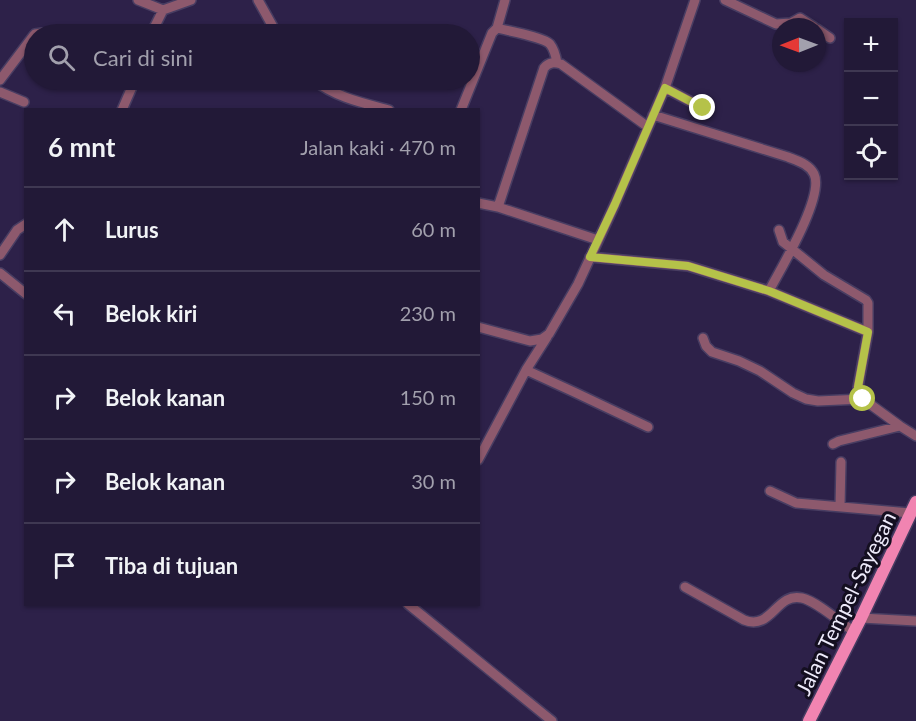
<!DOCTYPE html>
<html lang="id">
<meta charset="utf-8">
<style>
:root{--surface:#221937;--page:#2e2642;--text:#f1f3f6;--muted:#a2a0ad;--line:#3f3852}
body{margin:0;font-family:Lato,sans-serif;background:var(--page);color:var(--text)}
.controls{position:absolute;right:18px;top:18px;display:grid;overflow:hidden;border-radius:0px;box-shadow:0 2px 4px #0004}
.controls button{width:54px;height:54px;display:grid;place-items:center;padding:0;border:0;border-bottom:2px solid var(--line);background:var(--surface);color:var(--text);font:30px sans-serif}
.compass{position:absolute;left:772px;top:18px;width:54px;height:54px;border-radius:50%;background:var(--surface);box-shadow:0 2px 4px #0004;rotate:269deg}
.stop{position:absolute;width:18px;height:18px;margin:-14px;border:4px solid #b5c249;border-radius:50%;background:#fff}
.stop.end{background:#b5c249;border-color:#fff;box-shadow:0 2px 6px #0008}
.list{margin:0;padding:0;list-style:none}
h2{display:flex;justify-content:space-between;align-items:center;height:78px;margin:0;padding:0 24px;font-size:26px}
h2 small{font-size:20px;font-weight:400;color:var(--muted)}
.list li{display:grid;grid-template-columns:39px 1fr auto;gap:18px;align-items:center;box-sizing:border-box;height:84px;padding:0 24px;border-top:2px solid var(--line)}
.list b{display:block;font-size:22px;white-space:nowrap}
.list em{font-size:20px;font-style:normal;color:var(--muted)}
.icon{flex:none;width:33px;height:33px;fill:none;stroke:currentColor;stroke-width:2;stroke-linecap:round;stroke-linejoin:round}
.map{position:relative;flex:none;width:916px;height:721px;overflow:hidden}
.search{position:absolute;background:var(--surface);box-shadow:0 2px 4px #0004;left:24px;top:24px;width:456px;height:66px;display:flex;align-items:center;gap:15px;box-sizing:border-box;padding:0 21px;border-radius:33px;color:var(--muted);font-size:22px}
.panel{position:absolute;background:var(--surface);box-shadow:0 2px 4px #0004;left:24px;top:108px;width:456px;height:498px;border-radius:0px}
.map>svg:first-child{display:block}
.lines{fill:none;stroke-linecap:round;stroke-linejoin:round}
.minor-casing{stroke:#483d62;stroke-width:12}
.major-casing{stroke:#483d62;stroke-width:15}
.minor{stroke:#8d596d;stroke-width:9}
.major{stroke:#f184b1;stroke-width:12}
.route{stroke:#b5c249;stroke-width:8}
.labels{text-anchor:middle;dominant-baseline:central;stroke-width:6;stroke-linejoin:round;paint-order:stroke}
.street-label{font-size:21px;fill:#eeebfb;stroke:#140f20}
</style>
<div class="map">
<svg width="916" height="721" viewBox="0 0 916 721">
<rect width="100%" height="100%" fill="#2d2149"/>
<g class="lines">
<defs>
<path id="minor" d="M138,0L163,10L191,0
M258,0L277,34
M725,0L776,24L791,23L800,18L814,27
M497,28L505,0
M817,29L830,38
M35,34L42,33L46,34
M151,34L163,10
M0,80L34,35
M314,80C335,97 363,103 389,110
M665,88L703,108L706,113
M0,92L24,102
M122,110L135,80
M461,110L492,33L497,28C508,31 543,37 550,44C554,49 556,57 557,63
M653,115L788,157C798,161 809,164 814,174C825,196 780,270 769,291
M478,203L498,207L598,240
M498,207L544,68C549,62 554,62 561,64L648,127
M779,230L783,242L792,249L824,275L866,300L868,303V332L858,387L859,395L863,399L900,426L916,436
M0,255L17,230L26,224
M590,257L688,266L769,291L868,332
M0,273L26,294
M478,327L530,341L542,339L549,334L578,284L615,204L665,88L695,0
M703,338L706,346L712,352L739,361L760,371L793,393L806,399L818,401L863,399
M526,370L574,392L648,427
M833,444L839,441L900,426
M478,460L526,370L547,337
M770,491L796,503L910,513
M840,506L841,462
M685,587L744,620C772,631 776,592 802,598C816,601 840,622 853,631
M408,604L552,721
M861,618L916,621"/>
<path id="major" d="M809,721L861,618L916,502"/>
</defs>
<use href="#minor" class="minor-casing"/>
<use href="#major" class="major-casing"/>
<use href="#minor" class="minor"/>
<use href="#major" class="major"/>
</g>
<g class="lines">
<path class="route" d="M703,108L665,88L615,204L590,257L688,266L769,291L868,332L858,387L859,395L863,399"/>
</g>
<g class="labels">
<g class="street-label">
<text transform="translate(845 603) rotate(-64)">Jalan Tempel-Sayegan</text>
</g>
</g>
</svg>
<div class="controls">
<button>+</button>
<button>−</button>
<button><svg class="icon" aria-label="locate" viewBox="0 0 24 24"><circle cx="12" cy="12" r="6"/><path d="M12 2v4M12 18v4M2 12h4M18 12h4"/></svg></button>
</div>
<svg class="compass" viewBox="-18 -18 36 36"><path d="M0-13l5 13h-10z" fill="#e53935"/><path d="M0 13l5-13h-10z" fill="#a2a0ad"/></svg>
<div class="stop" style="left:863px;top:399px"></div>
<div class="stop end" style="left:703px;top:108px"></div>
<div class="search"><svg class="icon" aria-label="search" viewBox="0 0 24 24"><circle cx="10" cy="10" r="6"/><path d="M15 15l6 6"/></svg>Cari di sini</div>
<section class="panel">
<h2>6 mnt<small>Jalan kaki · 470 m</small></h2>
<ul class="list">
<li><svg class="icon" aria-label="ahead" viewBox="0 0 24 24"><path d="M12 20V5M6 11l6-6 6 6"/></svg><div><b>Lurus</b></div><em>60 m</em></li>
<li><svg class="icon" aria-label="left" viewBox="0 0 24 24"><path d="M17 20v-9H6M10 6l-5 5 5 5"/></svg><div><b>Belok kiri</b></div><em>230 m</em></li>
<li><svg class="icon" aria-label="right" viewBox="0 0 24 24"><path d="M7 20v-9h11M14 6l5 5-5 5"/></svg><div><b>Belok kanan</b></div><em>150 m</em></li>
<li><svg class="icon" aria-label="right" viewBox="0 0 24 24"><path d="M7 20v-9h11M14 6l5 5-5 5"/></svg><div><b>Belok kanan</b></div><em>30 m</em></li>
<li><svg class="icon" aria-label="arrive" viewBox="0 0 24 24"><path d="M6 21V4h12l-3 4 3 4H6"/></svg><div><b>Tiba di tujuan</b></div></li>
</ul>
</section>
</div>
